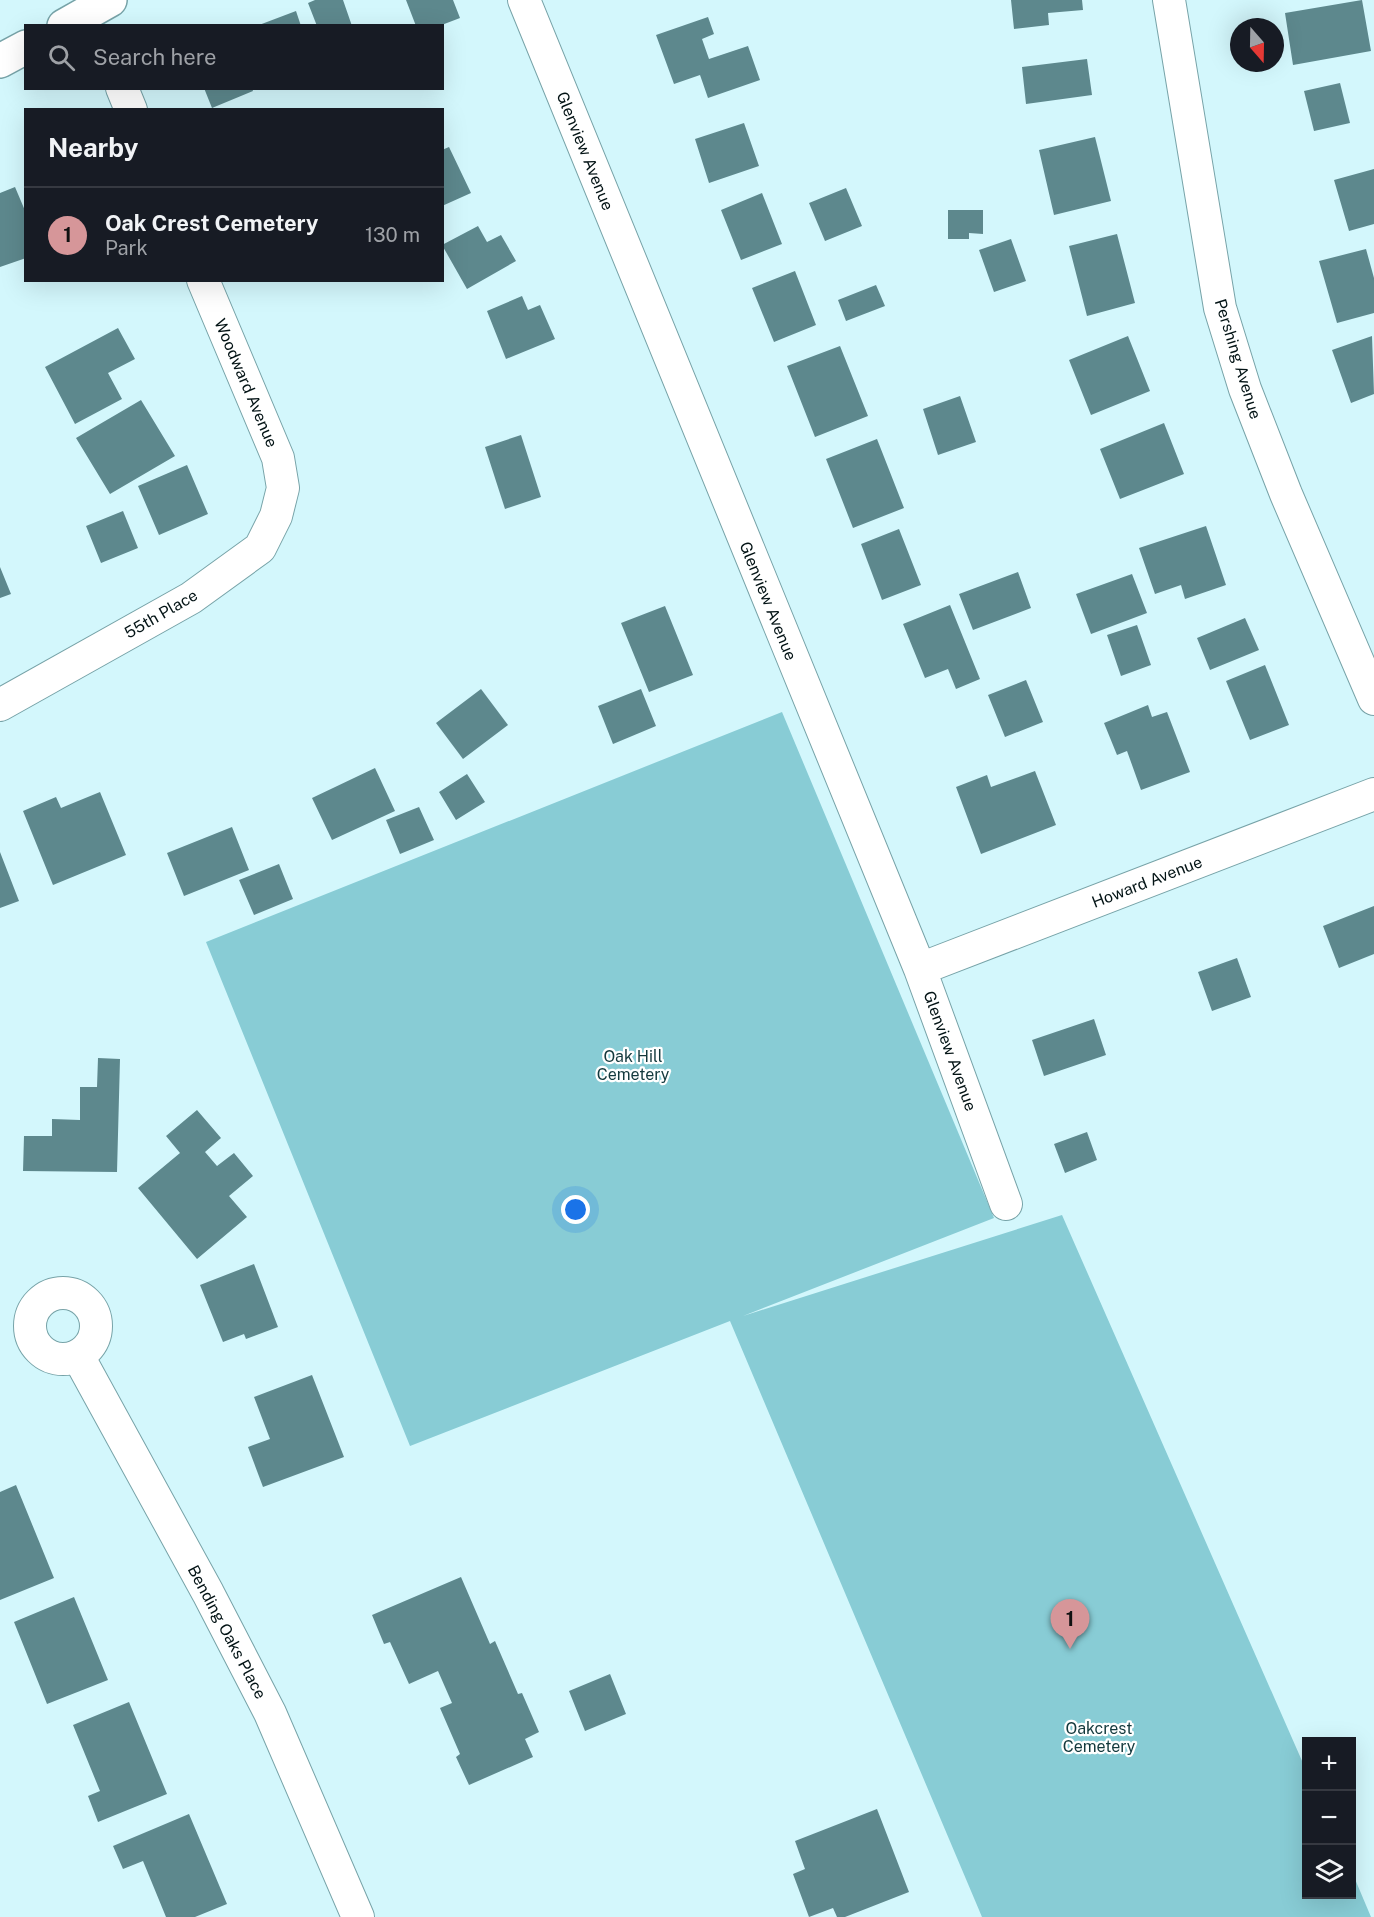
<!DOCTYPE html>
<meta charset="utf-8">
<style>
:root{--surface:#171b24;--page:#242831;--text:#f1f3f6;--muted:#9ea1a6;--line:#363941;--accent:#d69699}
body{margin:0;font-family:"Public Sans",sans-serif;background:var(--page);color:var(--text)}
.controls{position:absolute;right:18px;bottom:18px;display:grid;overflow:hidden;border-radius:0px;box-shadow:0 6px 24px #0002}
.controls button{width:54px;height:54px;display:grid;place-items:center;padding:0;border:0;border-bottom:2px solid var(--line);background:var(--surface);color:var(--text);font:30px sans-serif}
.compass{position:absolute;left:1230px;top:18px;width:54px;height:54px;border-radius:50%;background:var(--surface);box-shadow:0 6px 24px #0002;rotate:160deg}
.you{position:absolute;left:576px;top:1210px;width:21px;height:21px;margin:-15px;border:4px solid #fff;border-radius:50%;background:#1a73e8;box-shadow:0 0 0 9px #1a73e833}
.badge{display:grid;place-items:center;width:39px;height:39px;border-radius:50%;background:var(--accent);color:#111;font-size:20px;font-weight:700}
.pin{position:absolute;translate:-50% -50px;filter:drop-shadow(0 2px 3px #0008)}
.pin::after{content:'';position:absolute;top:32px;width:21px;height:18px;background:inherit;clip-path:polygon(0 0,100% 0,50% 100%)}
.list{margin:0;padding:0;list-style:none}
h2{display:flex;justify-content:space-between;align-items:center;height:78px;margin:0;padding:0 24px;font-size:26px}
h2 small{font-size:20px;font-weight:400;color:var(--muted)}
.list li{display:grid;grid-template-columns:39px 1fr auto;gap:18px;align-items:center;box-sizing:border-box;height:96px;padding:0 24px;border-top:2px solid var(--line)}
.list b{display:block;font-size:22px;white-space:nowrap}
.list p{margin:0;font-size:20px;white-space:nowrap;color:var(--muted)}
.list em{font-size:20px;font-style:normal;color:var(--muted)}
.icon{flex:none;width:33px;height:33px;fill:none;stroke:currentColor;stroke-width:2;stroke-linecap:round;stroke-linejoin:round}
.map{position:relative;flex:none;width:1374px;height:1917px;overflow:hidden}
.search{position:absolute;background:var(--surface);box-shadow:0 6px 24px #0002;left:24px;top:24px;width:420px;height:66px;display:flex;align-items:center;gap:15px;box-sizing:border-box;padding:0 21px;border-radius:0px;color:var(--muted);font-size:22px}
.panel{position:absolute;background:var(--surface);box-shadow:0 6px 24px #0002;left:24px;top:108px;width:420px;height:174px;border-radius:0px}
.map>svg:first-child{display:block}
.green{fill:#88ccd5}
.building{fill:#5d888d}
.lines{fill:none;stroke-linecap:round;stroke-linejoin:round}
.street-casing{stroke:#77a3a8;stroke-width:34}
.secondary-casing{stroke:#77a3a8;stroke-width:36}
.street{stroke:#fff;stroke-width:32}
.secondary{stroke:#fff;stroke-width:33}
.labels{text-anchor:middle;dominant-baseline:central;stroke-width:4.5;stroke-linejoin:round;paint-order:stroke}
.street-label{font-size:16px;fill:#031315;stroke:#fff}
.park-label{font-size:16px;fill:#13393d;stroke:#fff}
</style>
<div class="map">
<svg width="1374" height="1917" viewBox="0 0 1374 1917">
<rect width="100%" height="100%" fill="#d3f7fc"/>
<path class="green" d="M782,712L994,1218L743,1316L1062,1215L1306,1770V1894H1352V1872L1371,1917H982L730,1321L410,1446L206,942Z"/>
<path class="building" d="M315,0H343L352,26H317L308,3Z
M406,0H453L460,18L439,26H416Z
M1011,0H1082L1083,10L1048,13L1049,25L1014,29Z
M1362,0L1371,51L1293,65L1285,13Z
M296,11L301,26H259V25Z
M708,17L714,34L702,39L709,59L748,46L760,80L708,98L700,75L674,84L656,35Z
M1087,59L1092,95L1026,104L1022,67Z
M1340,83L1350,123L1314,131L1304,91Z
M204,88H252L253,91L212,108Z
M744,123L759,166L709,183L695,139Z
M1095,137L1111,201L1054,215L1039,150Z
M449,147L471,193L442,206V150Z
M1374,169V224L1349,231L1334,180Z
M15,187L26,213V258L0,267V193Z
M846,188L862,226L825,241L809,203Z
M762,193L782,244L741,260L721,210Z
M948,210H983V234L969,233V239H948Z
M478,226L487,242L501,235L516,261L467,289L442,245Z
M1117,234L1135,303L1087,316L1069,246Z
M1011,239L1026,281L994,292L979,250Z
M1366,249L1374,278V313L1337,323L1319,261Z
M795,271L816,325L774,342L752,288Z
M876,285L885,306L846,321L838,300Z
M522,296L528,310L540,305L555,339L506,359L487,311Z
M118,328L135,359L108,373L122,399L75,424L45,367Z
M1128,336L1150,391L1091,415L1069,360Z
M1372,336L1374,394L1351,403L1332,350Z
M840,346L868,416L815,437L787,366Z
M960,396L976,442L938,455L923,409Z
M141,400L175,456L110,494L76,438Z
M1164,423L1184,474L1120,499L1100,449Z
M521,435L541,497L505,509L485,447Z
M877,439L904,508L853,528L826,459Z
M187,465L208,514L159,535L138,486Z
M123,511L138,548L101,563L86,526Z
M1206,526L1226,585L1185,599L1181,585L1155,594L1139,548Z
M899,529L921,585L882,600L861,544Z
M0,567L11,594L0,598Z
M1018,572L1031,608L973,630L959,594Z
M1132,574L1147,613L1091,634L1076,594Z
M950,605L980,679L956,689L948,669L925,678L903,624Z
M665,606L693,675L649,692L621,623Z
M1245,618L1259,650L1210,670L1197,638Z
M1137,625L1151,665L1121,676L1107,635Z
M1265,665L1289,725L1250,740L1226,681Z
M1026,680L1043,722L1005,737L988,695Z
M481,689L508,725L463,759L436,723Z
M641,689L656,726L613,744L598,706Z
M1148,705L1152,717L1167,712L1190,772L1141,790L1127,751L1117,755L1104,723Z
M375,768L395,811L332,840L312,798Z
M1035,771L1056,825L981,854L956,787L987,775L991,787Z
M467,774L485,802L456,820L439,792Z
M100,792L126,855L53,885L23,811L56,797L61,808Z
M419,807L434,840L400,854L386,820Z
M232,827L249,870L184,896L167,853Z
M0,852L19,901L0,908Z
M279,864L293,899L254,915L239,880Z
M1374,906V954L1339,968L1323,926Z
M1237,958L1251,997L1212,1011L1198,972Z
M1094,1019L1106,1055L1044,1076L1032,1040Z
M98,1058L120,1059L117,1172L23,1171L24,1136H52V1119L80,1120V1087H97Z
M197,1110L221,1138L205,1152L217,1166L234,1153L253,1176L229,1196L247,1217L197,1259L138,1188L180,1153L166,1136Z
M1087,1132L1097,1160L1065,1173L1054,1144Z
M254,1264L278,1327L246,1339L244,1334L223,1342L200,1285Z
M312,1375L344,1457L263,1487L248,1447L270,1439L254,1397Z
M16,1485L54,1578L0,1600V1492Z
M461,1577L490,1644L495,1641L518,1694L522,1693L539,1732L525,1739L533,1757L469,1785L456,1757L460,1754L440,1708L452,1703L438,1671L409,1684L390,1642L384,1644L372,1615Z
M74,1597L108,1680L47,1704L14,1622Z
M610,1674L626,1714L585,1731L569,1691Z
M129,1702L167,1794L98,1822L88,1796L100,1791L73,1725Z
M877,1809L909,1892L845,1917H837L833,1908L809,1917L793,1874L805,1869L795,1841Z
M189,1814L227,1904L195,1917H166L143,1861L123,1869L113,1846Z"/>
<g class="lines">
<defs>
<path id="street" d="M524,0L920,969L1006,1204
M1169,0L1220,308L1245,389L1286,494L1374,699
M122,88L131,110
M0,705L191,598L260,548L276,516L283,488L278,458L203,280
M920,969L1374,794
M30 1326a33 33 0 1 1 66 0a33 33 0 1 1-66 0Z
M78,1356L208,1593L270,1713L358,1917"/>
<path id="secondary" d="M64,26L110,0
M0,61L26,47"/>
</defs>
<use href="#street" class="street-casing"/>
<use href="#secondary" class="secondary-casing"/>
<use href="#street" class="street"/>
<use href="#secondary" class="secondary"/>
</g>
<g class="labels">
<g class="street-label">
<text transform="translate(585 151) rotate(68)">Glenview Avenue</text>
<text transform="translate(1238 359) rotate(73)">Pershing Avenue</text>
<text transform="translate(246 383) rotate(67)">Woodward Avenue</text>
<text transform="translate(768 601) rotate(68)">Glenview Avenue</text>
<text transform="translate(161 614) rotate(-30)">55th Place</text>
<text transform="translate(1147 882) rotate(-21)">Howard Avenue</text>
<text transform="translate(950 1051) rotate(70)">Glenview Avenue</text>
<text transform="translate(227 1632) rotate(62)">Bending Oaks Place</text>
</g>
<g class="park-label">
<text x="633" y="1056">Oak Hill<tspan x="633" dy="18">Cemetery</tspan></text>
<text x="1099" y="1728">Oakcrest<tspan x="1099" dy="18">Cemetery</tspan></text>
</g>
</g>
</svg>
<div class="controls">
<button>+</button>
<button>−</button>
<button><svg class="icon" aria-label="layers" viewBox="0 0 24 24"><path d="M12 4l9 5-9 5-9-5zM3 14l9 5 9-5"/></svg></button>
</div>
<svg class="compass" viewBox="-18 -18 36 36"><path d="M0-13l5 13h-10z" fill="#e53935"/><path d="M0 13l5-13h-10z" fill="#9ea1a6"/></svg>
<div class="you"></div>
<div class="pin badge" style="left:1070px;top:1649px">1</div>
<div class="search"><svg class="icon" aria-label="search" viewBox="0 0 24 24"><circle cx="10" cy="10" r="6"/><path d="M15 15l6 6"/></svg>Search here</div>
<section class="panel">
<h2>Nearby<small></small></h2>
<ul class="list">
<li><span class="badge">1</span><div><b>Oak Crest Cemetery</b><p>Park</p></div><em>130 m</em></li>
</ul>
</section>
</div>
